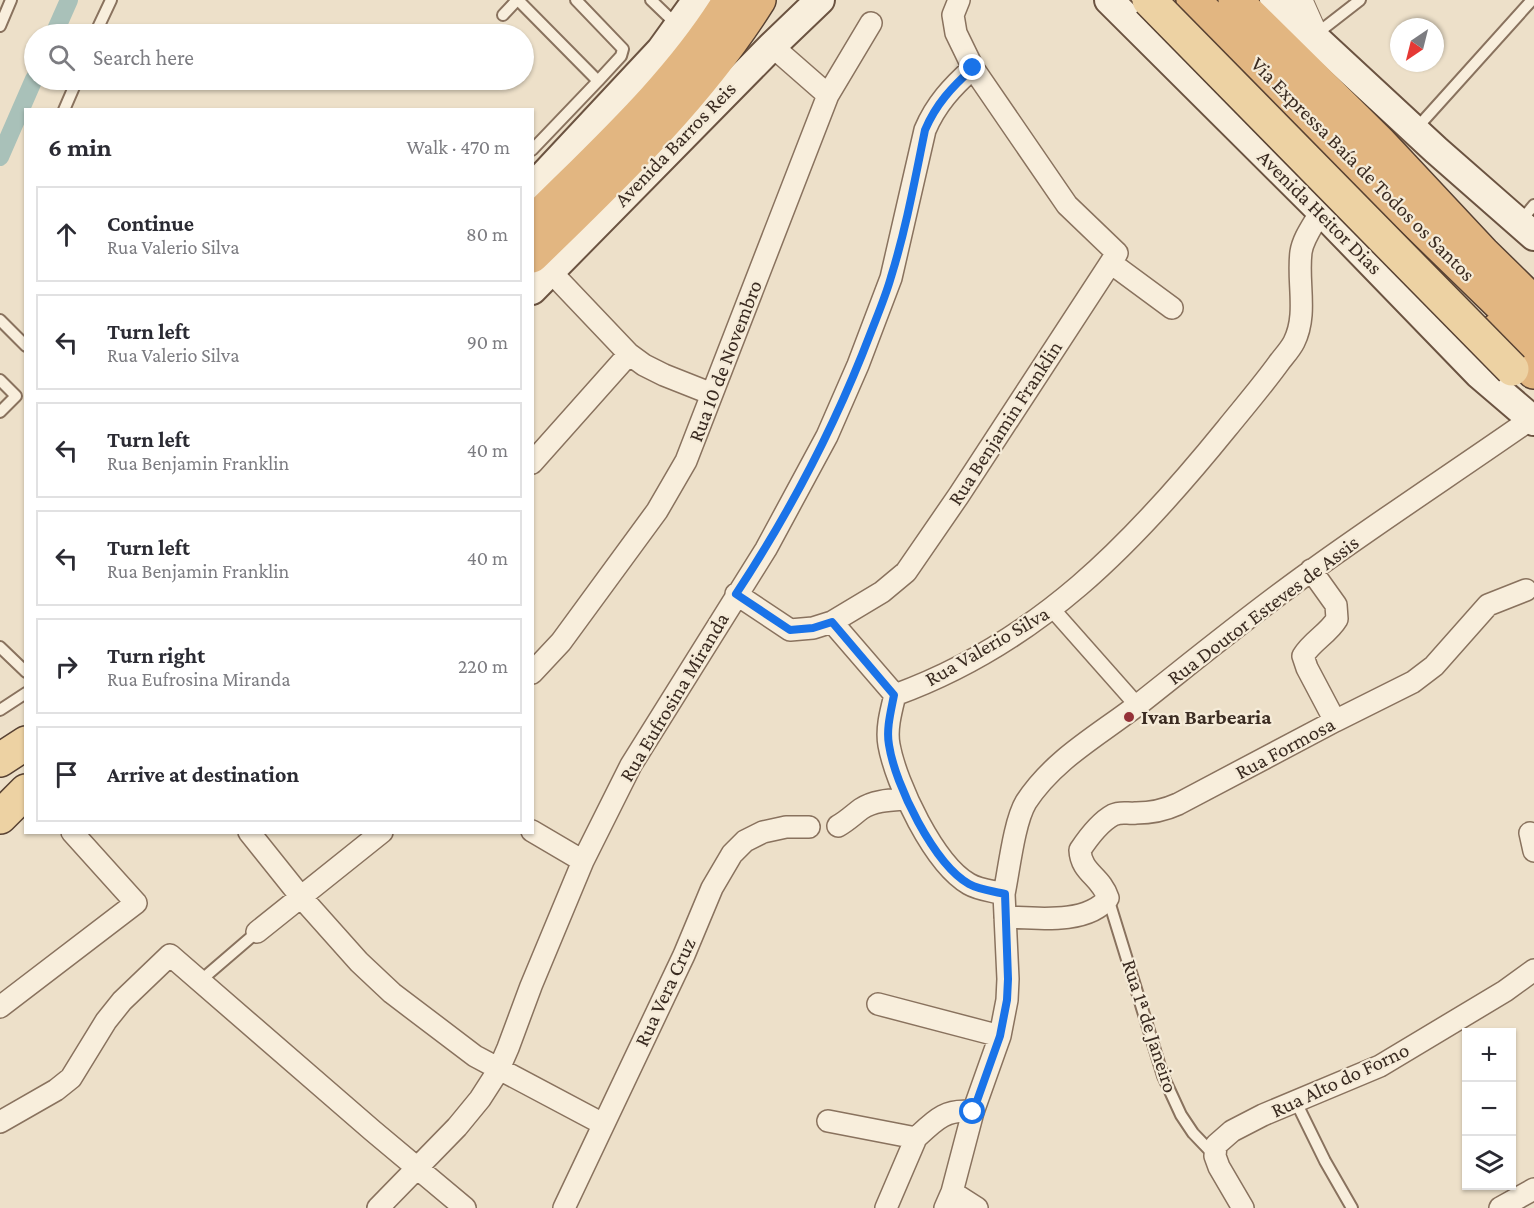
<!DOCTYPE html>
<meta charset="utf-8">
<style>
:root{--surface:#fff;--page:#f2f2f3;--text:#2b2b33;--muted:#7c7c81;--line:#e1e1e2}
body{margin:0;font-family:"Crimson Pro",serif;background:var(--page);color:var(--text)}
.controls{position:absolute;right:18px;bottom:18px;display:grid;overflow:hidden;border-radius:0px;box-shadow:0 2px 4px #0004}
.controls button{width:54px;height:54px;display:grid;place-items:center;padding:0;border:0;border-bottom:2px solid var(--line);background:var(--surface);color:var(--text);font:30px sans-serif}
.compass{position:absolute;left:1390px;top:18px;width:54px;height:54px;border-radius:50%;background:var(--surface);box-shadow:0 2px 4px #0004;rotate:215deg}
.stop{position:absolute;width:18px;height:18px;margin:-14px;border:4px solid #1a73e8;border-radius:50%;background:#fff}
.stop.end{background:#1a73e8;border-color:#fff;box-shadow:0 2px 6px #0008}
.list{margin:0;padding:0;list-style:none}
h2{display:flex;justify-content:space-between;align-items:center;height:78px;margin:0;padding:0 24px;font-size:26px}
h2 small{font-size:20px;font-weight:400;color:var(--muted)}
.list li{display:grid;grid-template-columns:39px 1fr auto;gap:18px;align-items:center;box-sizing:border-box;height:96px;margin:0 12px 12px;padding:0 12px;border:2px solid var(--line);border-radius:0px}
.list b{display:block;font-size:22px;white-space:nowrap}
.list p{margin:0;font-size:20px;white-space:nowrap;color:var(--muted)}
.list em{font-size:20px;font-style:normal;color:var(--muted)}
.icon{flex:none;width:33px;height:33px;fill:none;stroke:currentColor;stroke-width:2;stroke-linecap:round;stroke-linejoin:round}
.map{position:relative;flex:none;width:1534px;height:1208px;overflow:hidden}
.search{position:absolute;background:var(--surface);box-shadow:0 2px 4px #0004;left:24px;top:24px;width:510px;height:66px;display:flex;align-items:center;gap:15px;box-sizing:border-box;padding:0 21px;border-radius:33px;color:var(--muted);font-size:22px}
.panel{position:absolute;background:var(--surface);box-shadow:0 2px 4px #0004;left:24px;top:108px;width:510px;height:726px;border-radius:0px}
.map>svg:first-child{display:block}
.lines{fill:none;stroke-linecap:round;stroke-linejoin:round}
.canal{stroke:#a9c1b9;stroke-width:18}
.service-casing{stroke:#89725e;stroke-width:14}
.pedestrian-casing{stroke:#89725e;stroke-width:18}
.minor-casing{stroke:#89725e;stroke-width:24}
.tertiary-casing{stroke:#89725e;stroke-width:28}
.secondary-casing{stroke:#6b5341;stroke-width:32}
.primary-casing{stroke:#574132;stroke-width:36}
.trunk-casing{stroke:#574132;stroke-width:36}
.service{stroke:#f8eedc;stroke-width:10}
.pedestrian{stroke:#f8eedc;stroke-width:15}
.minor{stroke:#f8eedc;stroke-width:21}
.tertiary{stroke:#f8eedc;stroke-width:26}
.secondary{stroke:#f8eedc;stroke-width:28}
.primary{stroke:#edd2a3;stroke-width:33}
.trunk{stroke:#e2b681;stroke-width:33}
.primary-bridge-casing{stroke:#574132;stroke-width:36;stroke-linecap:butt}
.primary-bridge{stroke:#edd2a3;stroke-width:33}
.route{stroke:#1a73e8;stroke-width:8}
.poi-dot{fill:#953138;stroke:#f5ebd8;stroke-width:2}
.labels{text-anchor:middle;dominant-baseline:central;stroke-width:4.5;stroke-linejoin:round;paint-order:stroke}
.street-label{font-size:21px;fill:#3a2b21;stroke:#f5ebd8}
.poi-label{font-size:21px;font-weight:bold;fill:#3a2b21;stroke:#f5ebd8;text-anchor:start}
</style>
<div class="map">
<svg width="1534" height="1208" viewBox="0 0 1534 1208">
<rect width="100%" height="100%" fill="#ede0c9"/>
<g class="lines">
<path class="canal" d="M54,34L69,0
M0,157L34,79"/>
<defs>
<path id="service" d="M518,0L598,81L532,150
M576,0L623,49L621,56L598,81
M651,0L677,25
M503,15L517,0
M0,26L11,0
M95,34L111,0
M1315,35L1360,0
M64,110L77,80
M1415,130L1532,0
M1519,223L1534,205
M0,320L26,346
M0,380L16,396L0,412
M0,647L26,672
M0,710L26,693
M1108,898L1163,1076L1181,1115L1193,1133L1214,1155
M200,981L257,932
M1296,1102L1325,1161L1352,1208"/>
<path id="pedestrian" d="M1052,609L1137,705"/>
<path id="minor" d="M772,46L828,95
M1111,263L1172,308
M551,272L629,354L644,365L664,375L712,394
M532,463L629,354
M1311,570L1336,605L1337,619C1328,634 1312,641 1303,656L1307,668L1335,721
M736,594L790,630L813,628L832,622
M532,673L561,642L657,511L686,461L828,95L871,23
M895,695L832,622L882,592L906,572L959,495L1117,253L1067,205L973,68L956,33L953,15L959,0
M895,695C1038,643 1133,544 1227,428C1244,407 1262,386 1278,364C1283,357 1290,350 1294,342C1308,314 1297,282 1301,252C1303,238 1314,224 1321,211
M895,695C891,711 886,729 889,745C896,784 934,864 969,884C979,890 993,891 1004,894L1008,979L1007,1000L1000,1036L973,1112L952,1192L945,1208
M838,826C847,821 853,815 861,809C874,800 892,800 907,799
M532,831L583,861
M249,832L301,897L359,962L392,993L475,1056L603,1124
M1530,833L1534,851
M1004,894C1009,870 1014,822 1026,802C1054,759 1099,735 1139,704C1196,659 1252,613 1311,571C1383,519 1458,470 1531,419
M1005,917C1035,918 1088,925 1108,898C1101,876 1081,873 1080,850C1088,838 1100,822 1113,815C1121,811 1128,814 1136,813C1151,813 1165,810 1178,804L1335,721L1413,682L1434,666L1488,605L1526,590
M257,932L382,832
M878,1004L1000,1036
M0,1007L136,903L72,832
M828,1121L916,1138C935,1120 946,1108 973,1112
M0,1122L56,1090L71,1078L106,1021L122,1001L170,955L373,1131L465,1208
M952,1192L977,1208
M378,1208L457,1127L480,1099L498,1071L508,1048L531,986L583,861L631,765L766,549L827,436L858,365L891,278L925,130C936,104 952,87 973,68
M564,1208L684,955L712,888L732,854L745,841L763,832L786,827H809
M886,1208L916,1138
M1243,1208L1219,1167L1215,1156L1216,1145L1232,1131L1263,1115L1380,1066L1505,991L1534,970
M1500,1208L1534,1189"/>
<path id="tertiary" d="M1299,0L1315,36"/>
<path id="secondary" d="M1109,0L1321,211L1479,374L1534,421
M1274,0L1436,150L1534,236
M532,188L661,50L697,0
M532,290L772,46L820,0"/>
<path id="primary" d="M0,760L26,743
M0,817L26,791"/>
<path id="trunk" d="M1193,0L1358,166L1534,337
M1235,0L1380,143L1483,253L1534,303
M532,223C602,153 678,85 730,0
M532,256C614,176 698,97 759,0
M1497,330L1534,372"/>
</defs>
<use href="#service" class="service-casing"/>
<use href="#pedestrian" class="pedestrian-casing"/>
<use href="#minor" class="minor-casing"/>
<use href="#tertiary" class="tertiary-casing"/>
<use href="#secondary" class="secondary-casing"/>
<use href="#primary" class="primary-casing"/>
<use href="#trunk" class="trunk-casing"/>
<use href="#service" class="service"/>
<use href="#pedestrian" class="pedestrian"/>
<use href="#minor" class="minor"/>
<use href="#tertiary" class="tertiary"/>
<use href="#secondary" class="secondary"/>
<use href="#primary" class="primary"/>
<use href="#trunk" class="trunk"/>
<defs>
<path id="primary-bridge" d="M1149,0L1512,369"/>
</defs>
<use href="#primary-bridge" class="primary-bridge-casing"/>
<use href="#primary-bridge" class="primary-bridge"/>
</g>
<g class="lines">
<path class="route" d="M973,68C952,87 936,104 925,130C915,179 906,229 891,277C886,295 878,314 871,332C836,424 790,512 736,594L790,630L813,628L832,622L894,695C891,711 886,729 889,745C895,785 934,864 969,884C980,890 993,891 1005,894L1008,979L1007,1000L1000,1036L973,1112"/>
</g>
<circle class="poi-dot" cx="1129" cy="717" r="6"/>
<g class="labels">
<g class="street-label">
<text transform="translate(675 144) rotate(-46)">Avenida Barros Reis</text>
<text transform="translate(1363 169) rotate(45)">Via Expressa Baía de Todos os Santos</text>
<text transform="translate(1320 212) rotate(45)">Avenida Heitor Dias</text>
<text transform="translate(725 361) rotate(-69)">Rua 10 de Novembro</text>
<text transform="translate(1005 423) rotate(-57)">Rua Benjamin Franklin</text>
<text transform="translate(1263 610) rotate(-37)">Rua Doutor Esteves de Assis</text>
<text transform="translate(987 646) rotate(-30)">Rua Valerio Silva</text>
<text transform="translate(674 697) rotate(-59)">Rua Eufrosina Miranda</text>
<text transform="translate(1285 748) rotate(-28)">Rua Formosa</text>
<text transform="translate(665 992) rotate(-65)">Rua Vera Cruz</text>
<text transform="translate(1150 1026) rotate(72)">Rua 1ª de Janeiro</text>
<text transform="translate(1340 1080) rotate(-25)">Rua Alto do Forno</text>
</g>
<g class="poi-label">
<text x="1141" y="717">Ivan Barbearia</text>
</g>
</g>
</svg>
<div class="controls">
<button>+</button>
<button>−</button>
<button><svg class="icon" aria-label="layers" viewBox="0 0 24 24"><path d="M12 4l9 5-9 5-9-5zM3 14l9 5 9-5"/></svg></button>
</div>
<svg class="compass" viewBox="-18 -18 36 36"><path d="M0-13l5 13h-10z" fill="#e53935"/><path d="M0 13l5-13h-10z" fill="#7c7c81"/></svg>
<div class="stop" style="left:973px;top:1112px"></div>
<div class="stop end" style="left:973px;top:68px"></div>
<div class="search"><svg class="icon" aria-label="search" viewBox="0 0 24 24"><circle cx="10" cy="10" r="6"/><path d="M15 15l6 6"/></svg>Search here</div>
<section class="panel">
<h2>6 min<small>Walk · 470 m</small></h2>
<ul class="list">
<li><svg class="icon" aria-label="ahead" viewBox="0 0 24 24"><path d="M12 20V5M6 11l6-6 6 6"/></svg><div><b>Continue</b><p>Rua Valerio Silva</p></div><em>80 m</em></li>
<li><svg class="icon" aria-label="left" viewBox="0 0 24 24"><path d="M17 20v-9H6M10 6l-5 5 5 5"/></svg><div><b>Turn left</b><p>Rua Valerio Silva</p></div><em>90 m</em></li>
<li><svg class="icon" aria-label="left" viewBox="0 0 24 24"><path d="M17 20v-9H6M10 6l-5 5 5 5"/></svg><div><b>Turn left</b><p>Rua Benjamin Franklin</p></div><em>40 m</em></li>
<li><svg class="icon" aria-label="left" viewBox="0 0 24 24"><path d="M17 20v-9H6M10 6l-5 5 5 5"/></svg><div><b>Turn left</b><p>Rua Benjamin Franklin</p></div><em>40 m</em></li>
<li><svg class="icon" aria-label="right" viewBox="0 0 24 24"><path d="M7 20v-9h11M14 6l5 5-5 5"/></svg><div><b>Turn right</b><p>Rua Eufrosina Miranda</p></div><em>220 m</em></li>
<li><svg class="icon" aria-label="arrive" viewBox="0 0 24 24"><path d="M6 21V4h12l-3 4 3 4H6"/></svg><div><b>Arrive at destination</b></div></li>
</ul>
</section>
</div>
